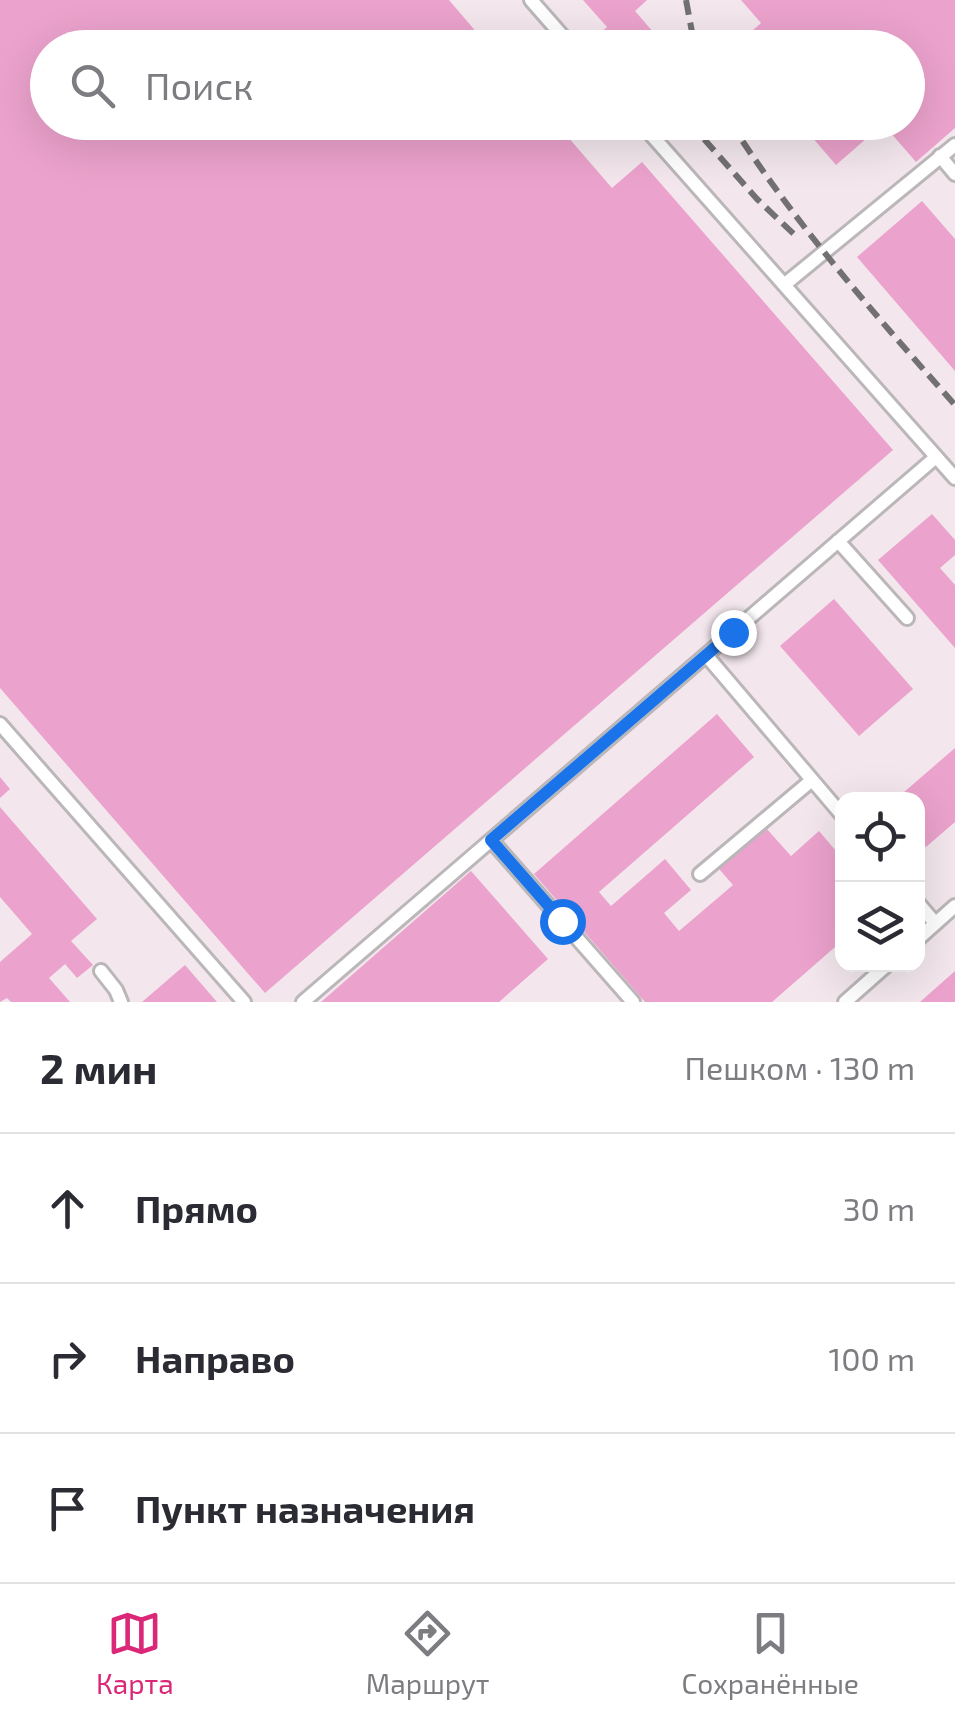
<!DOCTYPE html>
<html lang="ru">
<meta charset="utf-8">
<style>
:root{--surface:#fff;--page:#f7f7f7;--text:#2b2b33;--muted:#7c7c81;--line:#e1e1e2;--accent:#db2777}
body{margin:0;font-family:"Exo 2",sans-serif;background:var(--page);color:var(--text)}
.controls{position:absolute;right:30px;bottom:30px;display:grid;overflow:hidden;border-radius:20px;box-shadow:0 10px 40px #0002}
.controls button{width:90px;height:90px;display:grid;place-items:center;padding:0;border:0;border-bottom:2px solid var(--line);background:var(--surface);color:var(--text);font:50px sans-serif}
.stop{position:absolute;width:30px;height:30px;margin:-22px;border:8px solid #1a73e8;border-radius:50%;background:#fff}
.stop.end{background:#1a73e8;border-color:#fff;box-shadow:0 2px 10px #0008}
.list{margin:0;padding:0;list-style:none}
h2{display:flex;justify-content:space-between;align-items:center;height:130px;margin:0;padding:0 40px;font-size:42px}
h2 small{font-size:32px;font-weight:400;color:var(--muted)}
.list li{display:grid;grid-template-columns:65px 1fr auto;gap:30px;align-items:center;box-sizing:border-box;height:150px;padding:0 40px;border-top:2px solid var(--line)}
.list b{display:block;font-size:38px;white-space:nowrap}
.list em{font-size:32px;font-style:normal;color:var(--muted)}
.icon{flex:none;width:55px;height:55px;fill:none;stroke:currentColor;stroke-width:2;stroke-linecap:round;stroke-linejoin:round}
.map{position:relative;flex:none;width:955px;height:1002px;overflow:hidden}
.search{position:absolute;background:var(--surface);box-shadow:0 10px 40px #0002;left:30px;right:30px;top:30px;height:110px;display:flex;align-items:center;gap:25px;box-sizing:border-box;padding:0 35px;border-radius:55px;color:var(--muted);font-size:38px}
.sheet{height:580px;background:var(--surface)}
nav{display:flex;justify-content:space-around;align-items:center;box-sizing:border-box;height:140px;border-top:2px solid var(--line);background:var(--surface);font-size:28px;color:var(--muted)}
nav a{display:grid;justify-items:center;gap:5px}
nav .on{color:var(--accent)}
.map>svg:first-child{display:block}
.built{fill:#f3e7ed;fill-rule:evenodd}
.building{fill:#eba2cc}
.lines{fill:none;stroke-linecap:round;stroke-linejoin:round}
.lane-casing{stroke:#bbb7b9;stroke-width:18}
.lane{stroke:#fff;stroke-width:12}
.rail{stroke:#727071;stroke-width:6;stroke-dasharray:15 8;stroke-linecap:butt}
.route{stroke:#1a73e8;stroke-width:12}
</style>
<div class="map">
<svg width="955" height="1002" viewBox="0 0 955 1002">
<rect width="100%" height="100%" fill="#fdf8fb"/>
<path class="built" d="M0,0H955V1002H0ZM48,48H908V122H48ZM842,799H918V964H842Z"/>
<path class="building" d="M0,0H449L490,48H48V122H555L612,188L642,162L893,450L265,993L0,688Z
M583,0H647L635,11L667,48H610L599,34L607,27Z
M741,0H955V128L916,162L883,124L836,165L799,122H908V48H733L761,23Z
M922,201L955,239V371L857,257Z
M932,514L955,540V555L940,568L955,585V648L878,560Z
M834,599L913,689L859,736L780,646Z
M717,714L754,757L599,892L611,906L665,859L691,890L664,913L679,931L733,885L719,869L766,828L791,856L819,831L842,858V941L772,1002H645L534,874Z
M955,748V822L926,847L918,838V799H896Z
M0,777L10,789L0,798Z
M0,807L97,919L71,941L93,965L77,978L65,964L49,978L70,1002H11L7,998L0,1002V962L32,934L0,897Z
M471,871L548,959L499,1002H321Z
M185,965L217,1002H142Z
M955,971V1002H920Z"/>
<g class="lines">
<defs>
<path id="lane" d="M531,0L573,48
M640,122L955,478
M940,156L955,174
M784,285L955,145
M838,541L907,618
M706,655L842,815
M0,724L244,1002
M491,840L633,1002
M700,874L812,780
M918,903L935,923
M918,939L955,906
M101,971L116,990L121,1002
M303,1002L936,457
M845,1002L888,964"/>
</defs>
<use href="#lane" class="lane-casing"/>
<use href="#lane" class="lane"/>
<path class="rail" d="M686,0L695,48
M689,122L757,199L799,239
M730,122C796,225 875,315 955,405"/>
</g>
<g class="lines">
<path class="route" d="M562,921L491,840L733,632"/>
</g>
</svg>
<div class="controls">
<button><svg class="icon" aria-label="locate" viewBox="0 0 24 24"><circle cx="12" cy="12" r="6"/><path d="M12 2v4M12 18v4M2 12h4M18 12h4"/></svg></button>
<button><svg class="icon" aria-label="layers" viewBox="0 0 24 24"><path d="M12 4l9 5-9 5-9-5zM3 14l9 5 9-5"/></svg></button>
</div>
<div class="stop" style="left:562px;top:921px"></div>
<div class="stop end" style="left:733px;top:632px"></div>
<div class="search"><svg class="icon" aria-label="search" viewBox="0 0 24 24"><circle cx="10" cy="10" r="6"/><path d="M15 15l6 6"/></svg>Поиск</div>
</div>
<section class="sheet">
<h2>2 мин<small>Пешком · 130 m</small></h2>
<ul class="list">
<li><svg class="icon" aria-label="ahead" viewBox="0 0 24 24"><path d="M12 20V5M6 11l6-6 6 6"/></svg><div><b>Прямо</b></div><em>30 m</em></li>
<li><svg class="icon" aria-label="right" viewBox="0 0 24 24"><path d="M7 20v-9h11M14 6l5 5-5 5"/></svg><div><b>Направо</b></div><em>100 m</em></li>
<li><svg class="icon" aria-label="arrive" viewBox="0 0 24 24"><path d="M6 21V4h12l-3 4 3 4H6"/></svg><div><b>Пункт назначения</b></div></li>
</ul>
</section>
<nav>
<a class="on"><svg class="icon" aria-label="map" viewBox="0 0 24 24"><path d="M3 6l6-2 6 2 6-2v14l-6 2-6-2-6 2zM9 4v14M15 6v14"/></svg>Карта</a>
<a><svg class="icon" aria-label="directions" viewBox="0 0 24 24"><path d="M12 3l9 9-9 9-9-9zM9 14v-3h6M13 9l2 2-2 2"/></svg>Маршрут</a>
<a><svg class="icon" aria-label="saved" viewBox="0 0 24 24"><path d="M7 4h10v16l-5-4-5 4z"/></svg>Сохранённые</a>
</nav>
